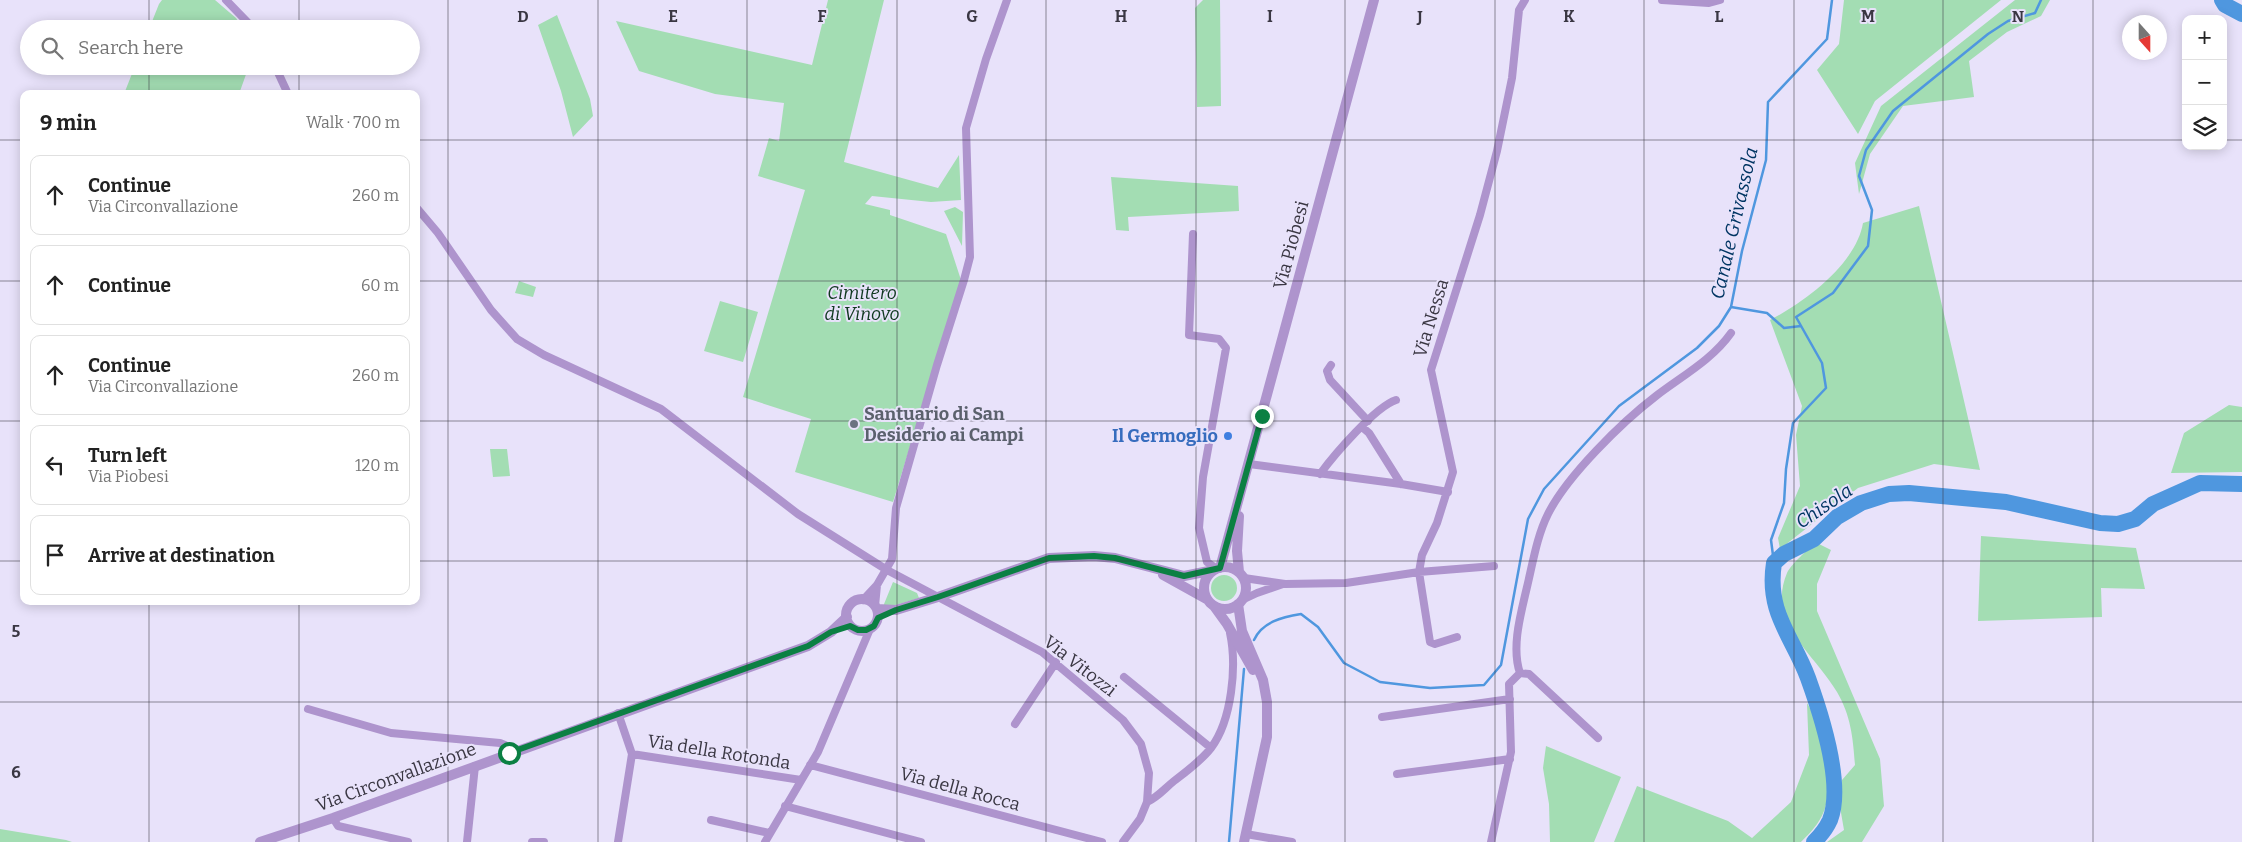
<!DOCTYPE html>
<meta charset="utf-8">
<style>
:root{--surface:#fff;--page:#f2f2f2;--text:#222;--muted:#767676;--line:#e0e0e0}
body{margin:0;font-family:Bitter,serif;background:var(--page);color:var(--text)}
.controls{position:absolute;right:15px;top:15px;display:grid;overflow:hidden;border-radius:10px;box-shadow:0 2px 12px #0003}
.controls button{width:45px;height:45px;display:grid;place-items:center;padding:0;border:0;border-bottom:1px solid var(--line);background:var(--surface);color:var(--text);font:25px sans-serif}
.compass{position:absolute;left:2122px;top:15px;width:45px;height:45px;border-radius:50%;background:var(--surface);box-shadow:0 2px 12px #0003;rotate:159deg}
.stop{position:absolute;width:15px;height:15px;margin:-11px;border:4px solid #0b8043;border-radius:50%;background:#fff}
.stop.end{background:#0b8043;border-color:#fff;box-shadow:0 1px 5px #0008}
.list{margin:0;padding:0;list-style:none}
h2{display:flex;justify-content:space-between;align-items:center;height:65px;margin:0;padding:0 20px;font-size:21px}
h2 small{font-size:16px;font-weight:400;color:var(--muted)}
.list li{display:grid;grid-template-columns:32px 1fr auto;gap:15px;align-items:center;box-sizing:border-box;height:80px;margin:0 10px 10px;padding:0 10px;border:1px solid var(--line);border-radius:10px}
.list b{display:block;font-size:19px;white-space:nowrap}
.list p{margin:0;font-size:16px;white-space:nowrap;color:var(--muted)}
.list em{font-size:16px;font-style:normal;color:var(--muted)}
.icon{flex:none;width:28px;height:28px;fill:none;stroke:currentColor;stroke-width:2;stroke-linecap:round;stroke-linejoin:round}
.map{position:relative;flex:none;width:2242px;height:842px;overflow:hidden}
.search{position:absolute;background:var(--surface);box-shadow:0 2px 12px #0003;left:20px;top:20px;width:400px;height:55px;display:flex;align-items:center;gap:12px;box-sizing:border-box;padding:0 18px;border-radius:28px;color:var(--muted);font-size:19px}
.panel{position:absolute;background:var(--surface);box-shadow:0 2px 12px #0003;left:20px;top:90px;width:400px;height:515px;border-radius:10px}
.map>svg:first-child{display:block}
.green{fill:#a3ddb3}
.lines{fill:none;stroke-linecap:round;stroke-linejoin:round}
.stream{stroke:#4f97df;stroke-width:2.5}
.river{stroke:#4f97df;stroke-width:16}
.minor{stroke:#ae94cd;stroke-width:8}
.tertiary{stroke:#ae94cd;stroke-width:10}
.route{stroke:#0b8043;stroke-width:6}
.grid{fill:none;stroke:#3a3743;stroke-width:1;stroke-opacity:0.55}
.worship-dot{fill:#6b7280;stroke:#e8e2fa;stroke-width:2}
.shop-dot{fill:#3f7fe0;stroke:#e8e2fa;stroke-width:2}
.labels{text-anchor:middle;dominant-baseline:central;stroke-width:4;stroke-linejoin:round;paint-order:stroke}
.street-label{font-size:18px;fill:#3a3743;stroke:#e8e2fa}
.park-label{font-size:18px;font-style:italic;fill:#0f381f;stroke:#e8e2fa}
.worship-label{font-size:18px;font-weight:bold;fill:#5b616d;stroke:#e8e2fa;text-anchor:start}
.shop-label{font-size:18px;font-weight:bold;fill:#366cbe;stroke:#e8e2fa;text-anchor:end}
.water-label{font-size:19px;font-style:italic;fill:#003563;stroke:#e8e2fa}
.grid-label{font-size:16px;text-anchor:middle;font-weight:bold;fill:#3a3743;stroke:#e8e2fa;stroke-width:4;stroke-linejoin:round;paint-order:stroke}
</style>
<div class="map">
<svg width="2242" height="842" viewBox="0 0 2242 842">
<rect width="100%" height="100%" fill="#e8e2fa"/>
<path class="green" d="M162,0H215L236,18L243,29H149L159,4Z
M828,0H884L844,162L938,188L959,155L961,200L931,202L872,196L865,204L890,210V215L946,234L961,280L893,502L795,472L811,419L743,397L805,190L758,176L769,138L779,141L784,103L715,94L639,71L616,21L812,65Z
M1203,0H1220L1221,106L1197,107L1195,8Z
M1844,0H2001L1875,101L1858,134L1817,70L1839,44Z
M2015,0H2050L2041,16L2007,32L1969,61L1974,97L1903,106L1870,154L1859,194L1855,163L1881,106Z
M557,15L590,99L593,116L573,137L561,91L538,25Z
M135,66H249L239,94H124Z
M1111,177L1238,186L1239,211L1128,217L1129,231L1116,230Z
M1919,206L1980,470L1934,464L1858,488L1780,549L1778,538L1800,486L1796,435L1802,406L1770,320C1805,302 1856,264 1863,223Z
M955,207L963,212L962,246L944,211Z
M519,281L536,287L533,297L515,293Z
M720,301L758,312L743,362L704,351Z
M2229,405L2242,407V472L2171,473L2184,433Z
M490,449H507L510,476L493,477Z
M1981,536L2136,548L2145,589L2101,588L2102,617L1978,621Z
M1815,542L1831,550L1817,584V611L1880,759L1884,806L1862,842H1827L1844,830L1840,807L1842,780L1855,765C1853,738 1851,716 1837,692C1815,654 1766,622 1787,573C1791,564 1808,550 1815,542Z
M1211 588a13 13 0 1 1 26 0a13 13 0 1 1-26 0Z
M893,582L917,593L919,598L882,609Z
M1807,703C1811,711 1817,718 1821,727C1829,745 1832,792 1824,811C1819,824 1810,833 1801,842H1614L1637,786L1728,821L1752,838L1791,802L1809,755Z
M1546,746L1621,777L1594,842H1550L1549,804L1543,768Z
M0,829L66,840L72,842H0Z"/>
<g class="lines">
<path class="stream" d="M1731,307L1767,313L1784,328L1801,326
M1774,563L1771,540L1784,503L1786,469L1793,423L1826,388L1822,363L1796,317L1833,293L1868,246L1872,210L1859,176L1866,150L1893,111L1988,34L2008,21L2035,13L2041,0
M1254,640C1262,622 1282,617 1301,614L1318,627L1344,663L1380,682L1430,688L1484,685L1501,665L1528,519L1544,489L1619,406L1697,348L1719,326L1731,307L1742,251L1766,160L1768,102L1827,39L1832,0
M1229,842L1244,669"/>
<path class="river" d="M2222,0L2225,5L2242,14
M1814,842C1820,836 1826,829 1830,820C1844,784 1821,714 1808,678C1793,637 1766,613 1774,563L1784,554L1814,539L1837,517L1861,503L1889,494L1909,493L2006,502L2100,523L2118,524L2135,519L2153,504L2200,483L2242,484"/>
<path class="minor" d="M226,0L254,29
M1662,0L1709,3L1720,0
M275,66L288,94
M416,207L438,233L491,310L517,339L544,355L661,409L798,514L887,570L1042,652L1123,720L1141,744L1149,773L1147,802L1140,819L1123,842
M1193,234L1189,335L1219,339L1226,348L1203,477L1199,528L1207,562L1217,569
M1331,365L1327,371L1330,380L1368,421
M1362,427L1369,433L1401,484
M1249,464L1401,484L1448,492
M1320,474C1334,455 1375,407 1396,400
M1244,578L1285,584L1346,583L1419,572L1494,566
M863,600L877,585L892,559L896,508L937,365L964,280L970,257L966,128L986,59L1007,0
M1242,600L1257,593L1283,584
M875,606L877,585
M1457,637L1435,644L1430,642L1419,572L1422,555L1437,523L1453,472L1431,370L1480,215L1497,151L1512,78L1519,10L1525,0
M1520,673C1511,647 1521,613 1527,587C1533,562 1537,536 1548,514C1567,476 1622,422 1656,396C1682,376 1712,360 1731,333
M1124,677L1211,748
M308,709L391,733L500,743L505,745L509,753
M1382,717L1510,699
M1015,724L1056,662
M632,754L801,780
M810,765L1102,842
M1397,774L1510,759
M1147,802C1158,797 1164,789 1174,781C1187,771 1201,761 1211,748C1232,720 1237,666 1230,633
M785,806L921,842
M333,818L338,826L408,842
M711,820L769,833
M1246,834L1292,842
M467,842L475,766
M532,842H544
M618,842L632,754L618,713
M765,842L818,752L870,629
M1491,842L1511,752L1509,684L1520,673L1529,674L1598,738"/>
<path class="tertiary" d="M1239,516L1237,551L1239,572
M1204 588a21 21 0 1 1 42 0a21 21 0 1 1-42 0Z
M1220,568L1374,0
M1163,575L1208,600
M846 615a16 16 0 1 1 32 0a16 16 0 1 1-32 0Z
M1238,604L1242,631L1263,680L1267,702V737L1244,842
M1214,606L1227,624L1253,670
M877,609L896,610L938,597L1049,558L1094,556L1115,558L1184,576L1214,570
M260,842L333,818L808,646L831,632L847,617"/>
</g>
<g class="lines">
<path class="route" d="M509,753L808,646L831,632L850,626L858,630H866L874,626L878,618L896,610L938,597L1049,558L1094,556L1115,558L1184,576L1220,568L1262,416"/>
</g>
<path class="grid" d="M149,0V29M299,0V29M448,0V842M598,0V842M747,0V842M897,0V842M1046,0V842M1196,0V842M1345,0V842M1495,0V842M1644,0V842M1794,0V842M1943,0V842M2093,0V842M149,66V94M299,66V94M0,140H24M416,140H2186M2223,140H2242M0,281H24M416,281H2242M0,421H24M416,421H2242M0,561H24M416,561H2242M149,601V842M299,601V842M0,702H2242"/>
<circle class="worship-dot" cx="854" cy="424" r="5"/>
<circle class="shop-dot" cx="1228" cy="436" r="5"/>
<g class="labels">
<g class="street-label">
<text transform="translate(1291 245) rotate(-75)">Via Piobesi</text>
<text transform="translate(1431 318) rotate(-73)">Via Nessa</text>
<text transform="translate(1080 666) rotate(38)">Via Vitozzi</text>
<text transform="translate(719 752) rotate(9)">Via della Rotonda</text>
<text transform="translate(396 777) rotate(-20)">Via Circonvallazione</text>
<text transform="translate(960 789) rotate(15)">Via della Rocca</text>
</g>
<g class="park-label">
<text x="862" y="293">Cimitero<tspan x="862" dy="21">di Vinovo</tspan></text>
</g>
<g class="worship-label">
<text x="864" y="414">Santuario di San<tspan x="864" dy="21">Desiderio ai Campi</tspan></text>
</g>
<g class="shop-label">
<text x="1218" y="436">Il Germoglio</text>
</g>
<g class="water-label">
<text transform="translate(1734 223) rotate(-77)">Canale Grivassola</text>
<text transform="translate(1824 506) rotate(-34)">Chisola</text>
</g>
</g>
<g class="grid-label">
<text x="523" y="22">D</text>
<text x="673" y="22">E</text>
<text x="822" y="22">F</text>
<text x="972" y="22">G</text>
<text x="1121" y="22">H</text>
<text x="1270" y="22">I</text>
<text x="1420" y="22">J</text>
<text x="1569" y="22">K</text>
<text x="1719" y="22">L</text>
<text x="1868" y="22">M</text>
<text x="2018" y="22">N</text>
<text x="16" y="637">5</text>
<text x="16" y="778">6</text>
</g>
</svg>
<div class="controls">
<button>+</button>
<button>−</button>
<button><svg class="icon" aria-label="layers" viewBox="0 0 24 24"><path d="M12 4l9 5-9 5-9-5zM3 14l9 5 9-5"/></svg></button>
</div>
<svg class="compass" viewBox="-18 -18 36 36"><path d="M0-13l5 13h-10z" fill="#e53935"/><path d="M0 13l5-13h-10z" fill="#767676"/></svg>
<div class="stop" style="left:509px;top:753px"></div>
<div class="stop end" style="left:1262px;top:416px"></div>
<div class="search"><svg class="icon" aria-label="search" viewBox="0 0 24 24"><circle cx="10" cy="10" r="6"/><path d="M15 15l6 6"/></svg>Search here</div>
<section class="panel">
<h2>9 min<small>Walk · 700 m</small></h2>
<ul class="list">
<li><svg class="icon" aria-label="ahead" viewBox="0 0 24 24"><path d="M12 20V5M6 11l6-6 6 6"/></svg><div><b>Continue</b><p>Via Circonvallazione</p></div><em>260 m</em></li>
<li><svg class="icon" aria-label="ahead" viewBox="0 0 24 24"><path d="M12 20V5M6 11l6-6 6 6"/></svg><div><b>Continue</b></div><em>60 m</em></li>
<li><svg class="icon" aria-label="ahead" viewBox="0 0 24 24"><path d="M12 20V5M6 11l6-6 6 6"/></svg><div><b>Continue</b><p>Via Circonvallazione</p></div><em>260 m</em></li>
<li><svg class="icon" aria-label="left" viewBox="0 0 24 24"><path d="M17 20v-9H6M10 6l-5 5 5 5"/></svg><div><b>Turn left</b><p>Via Piobesi</p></div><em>120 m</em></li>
<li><svg class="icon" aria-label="arrive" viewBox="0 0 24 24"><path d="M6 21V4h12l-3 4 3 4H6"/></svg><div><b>Arrive at destination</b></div></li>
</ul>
</section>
</div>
